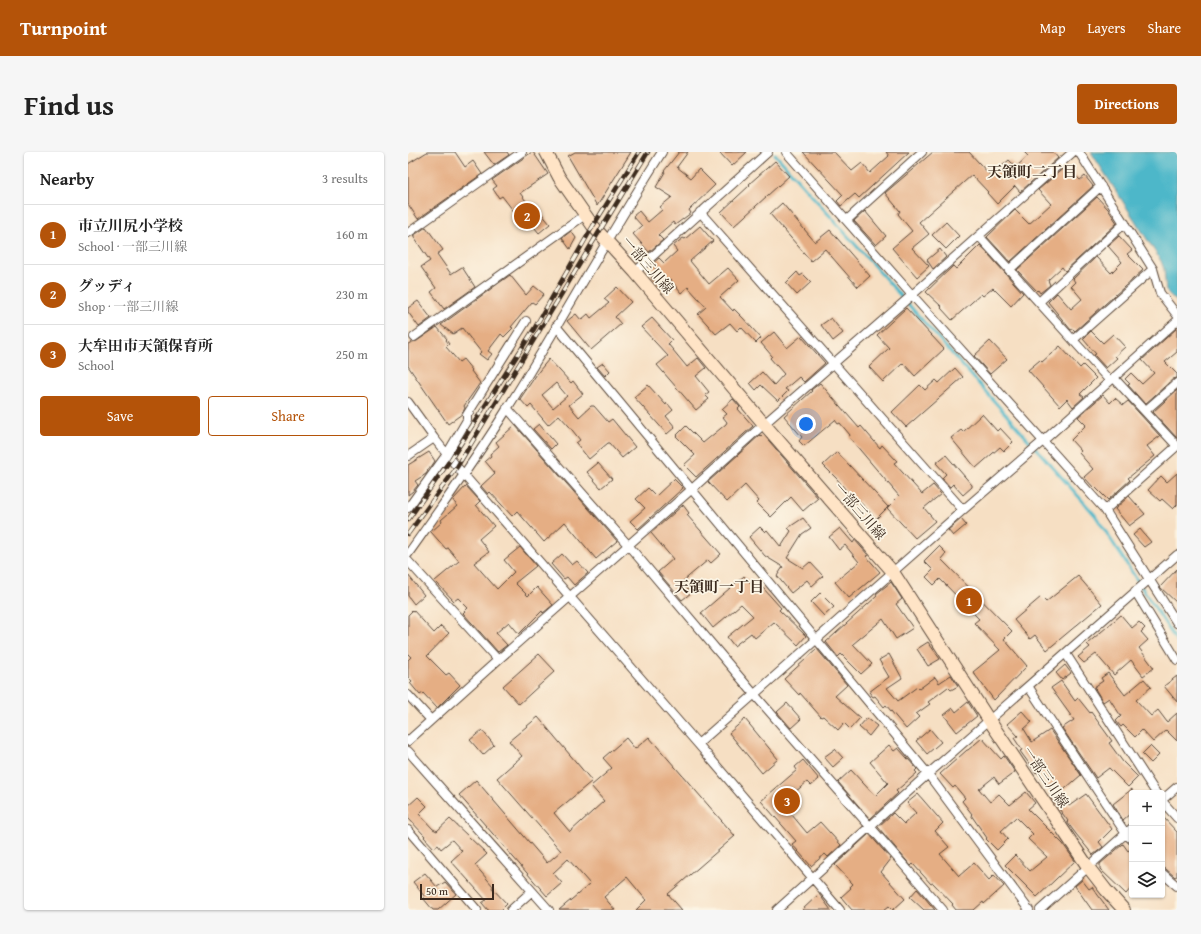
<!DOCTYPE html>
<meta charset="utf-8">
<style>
:root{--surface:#fff;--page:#f6f6f6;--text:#222;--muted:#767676;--line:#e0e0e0;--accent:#b45309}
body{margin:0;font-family:"Gentium Book Plus","Noto Serif JP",serif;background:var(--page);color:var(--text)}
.controls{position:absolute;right:12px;bottom:12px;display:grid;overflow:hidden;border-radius:4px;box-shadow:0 1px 3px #0004}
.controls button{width:36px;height:36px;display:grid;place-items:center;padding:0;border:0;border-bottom:1px solid var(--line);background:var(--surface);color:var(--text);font:20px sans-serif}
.scale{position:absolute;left:12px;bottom:10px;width:74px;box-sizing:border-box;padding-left:4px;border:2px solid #3b2a1e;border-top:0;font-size:11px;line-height:14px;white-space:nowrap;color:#3b2a1e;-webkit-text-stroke:3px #fcf5e5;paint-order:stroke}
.you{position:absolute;left:398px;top:272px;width:14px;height:14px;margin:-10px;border:3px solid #fff;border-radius:50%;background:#1a73e8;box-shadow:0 0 0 6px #1a73e833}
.badge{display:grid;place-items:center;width:26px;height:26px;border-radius:50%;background:var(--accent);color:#fff;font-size:13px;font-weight:700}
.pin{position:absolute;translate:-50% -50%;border:2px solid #fff;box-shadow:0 1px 4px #0006}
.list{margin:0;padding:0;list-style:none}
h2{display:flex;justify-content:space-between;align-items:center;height:52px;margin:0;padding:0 16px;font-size:17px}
h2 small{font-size:13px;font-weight:400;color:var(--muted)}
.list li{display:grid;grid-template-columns:26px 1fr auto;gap:12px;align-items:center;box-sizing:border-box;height:60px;padding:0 16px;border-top:1px solid var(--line)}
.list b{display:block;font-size:15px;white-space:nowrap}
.list p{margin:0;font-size:13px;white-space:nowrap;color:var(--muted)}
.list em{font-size:13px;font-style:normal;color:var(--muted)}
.actions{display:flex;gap:8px;padding:12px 16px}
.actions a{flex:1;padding:9px 0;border:1px solid var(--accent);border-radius:4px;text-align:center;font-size:14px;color:var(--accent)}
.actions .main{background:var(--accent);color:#fff}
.icon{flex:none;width:22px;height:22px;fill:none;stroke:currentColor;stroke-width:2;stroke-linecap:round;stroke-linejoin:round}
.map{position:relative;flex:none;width:769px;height:758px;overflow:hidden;border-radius:4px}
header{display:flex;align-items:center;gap:24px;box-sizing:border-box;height:56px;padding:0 20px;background:var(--accent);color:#fff}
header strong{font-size:19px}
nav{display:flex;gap:22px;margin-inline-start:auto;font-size:14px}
.intro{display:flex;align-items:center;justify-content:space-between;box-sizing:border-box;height:96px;padding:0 24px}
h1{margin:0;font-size:28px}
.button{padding:10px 18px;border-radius:4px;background:var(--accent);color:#fff;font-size:14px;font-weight:700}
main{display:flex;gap:24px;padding:0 24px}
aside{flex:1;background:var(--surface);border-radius:4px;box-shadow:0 1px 3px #0004}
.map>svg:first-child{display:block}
.water{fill:#4db7c9;stroke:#447074}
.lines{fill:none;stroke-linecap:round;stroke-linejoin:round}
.stream{stroke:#4db7c9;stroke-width:3}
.building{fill:#e5ae84;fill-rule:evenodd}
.street-casing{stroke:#574537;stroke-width:10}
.secondary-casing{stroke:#574537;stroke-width:14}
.street{stroke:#fff;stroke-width:8}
.secondary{stroke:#ffe4c6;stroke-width:12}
.rail-casing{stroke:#3b2a1e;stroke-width:4.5}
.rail{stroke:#fcf5e5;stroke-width:3;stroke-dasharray:9;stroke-linecap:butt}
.labels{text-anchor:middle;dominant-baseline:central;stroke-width:3.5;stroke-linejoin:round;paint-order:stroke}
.street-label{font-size:14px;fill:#3b2a1e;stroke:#fcf5e5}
.neighbourhood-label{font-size:15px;font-weight:bold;fill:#3b2a1e;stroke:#fcf5e5}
</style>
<header>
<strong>Turnpoint</strong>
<nav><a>Map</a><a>Layers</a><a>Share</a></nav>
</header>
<div class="intro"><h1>Find us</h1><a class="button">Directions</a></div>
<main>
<aside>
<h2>Nearby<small>3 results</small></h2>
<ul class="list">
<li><span class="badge">1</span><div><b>市立川尻小学校</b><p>School · 一部三川線</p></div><em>160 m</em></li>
<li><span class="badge">2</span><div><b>グッディ</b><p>Shop · 一部三川線</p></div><em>230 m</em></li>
<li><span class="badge">3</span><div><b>大牟田市天領保育所</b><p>School</p></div><em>250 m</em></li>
</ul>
<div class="actions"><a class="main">Save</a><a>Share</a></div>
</aside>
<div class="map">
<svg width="769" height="758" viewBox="0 0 769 758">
<rect width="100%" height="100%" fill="#fcf5e5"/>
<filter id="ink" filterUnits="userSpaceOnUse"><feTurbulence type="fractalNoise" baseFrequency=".025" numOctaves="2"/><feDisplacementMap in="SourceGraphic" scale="8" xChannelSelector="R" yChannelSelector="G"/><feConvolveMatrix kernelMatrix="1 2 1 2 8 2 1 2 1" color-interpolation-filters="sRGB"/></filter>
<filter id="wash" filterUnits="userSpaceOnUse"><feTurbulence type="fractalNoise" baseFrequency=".012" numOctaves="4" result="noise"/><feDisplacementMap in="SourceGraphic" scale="16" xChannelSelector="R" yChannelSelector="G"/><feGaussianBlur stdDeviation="0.9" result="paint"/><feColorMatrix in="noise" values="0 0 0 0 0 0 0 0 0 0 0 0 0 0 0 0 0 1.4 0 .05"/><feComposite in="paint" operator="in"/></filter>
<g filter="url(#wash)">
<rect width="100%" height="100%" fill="#f6dfc3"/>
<path class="water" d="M683,0H769V150L758,139L756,117L753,109Z"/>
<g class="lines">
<path class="stream" d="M367,2L687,363L769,490"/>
</g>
<g id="blocks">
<path class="building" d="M19,0H47L57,15L65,9L74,22L10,67L0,52V12Z
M76,0H99L101,3L86,13Z
M124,0H125L140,22L112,41L129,64L133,61L142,72L131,81L122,70L117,74L94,44L91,46L85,37L89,34L84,28Z
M167,0H223L189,54L160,4Z
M271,0H280L269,15L283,26L291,17L307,33L281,58L283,61L267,73L265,70L250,83L255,88L241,100L225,82L234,74L225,64L231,59L240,70L254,58L252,55L264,45L248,35L257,20L256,19Z
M311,0H339L324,14Z
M395,0H426L444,19L454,11L462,21L481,4L478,0H501L451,46L447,42L433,54L429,49L435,43Z
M525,0H561L582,23L584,21L585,22L601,8L608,15L620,4L616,0H645L650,6L612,40L607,34L589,52L579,41L580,40L564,23L511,70L521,82L504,96L521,114L509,125L484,96L504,79L490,62L492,59L477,41Z
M367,9L381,24L326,74L313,60L342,33L341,32Z
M658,14L672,28L677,24L685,34L602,110L579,85L607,58L621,72L643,52L630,38Z
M689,45L700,57L709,71L657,119L654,115L640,128L642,133L632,141L630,138L629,139L609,118Z
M374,51L407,90L422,78L462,124L450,135L417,97L403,109L362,62Z
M457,59L478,84L468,93L446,69Z
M538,70L551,84L538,97L524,83Z
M292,74L305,89L282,109L301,132L320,116L331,128L312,145L325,159L326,157L335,166L353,186L348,191L333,175L329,179L322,171L308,182L290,162L298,155L280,135L273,141L262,127L252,136L243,126L250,119L244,112L251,106L256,111L269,99L265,94L275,86L277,87Z
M18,75L35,98L29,102L43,122L54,115L67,135L36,157L23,140L28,136L13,115L22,109L5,84Z
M163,79L168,86L162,97L154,86Z
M711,84L724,98L719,102L735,118L667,179L665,177L663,178L640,150L649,141L663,157L674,147L663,134L667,130L665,127L688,105L703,121L714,110L700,94Z
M572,93L615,141L603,154L585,136L575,144L573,142L544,168L533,156L534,155L518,140L545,114L548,117Z
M532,97L538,105L525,117L519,108Z
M389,120L392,124L395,122L403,130L389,143L378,131Z
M102,123L118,143L126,134L136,142L127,152L124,150L103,175L105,176L96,185L93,182L80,199L84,202L79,208L71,202L73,200L54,176L45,182L33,173Z
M209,135L223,150L207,165L213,172L183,198L159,169L168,162L173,168L180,162L183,166L201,151L196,147Z
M10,149L23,166L11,175L0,160V156Z
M498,156L536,197L507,224L495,211L475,230L461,215L481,196L469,183Z
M244,166L264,188L260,192L279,215L290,206L298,216L288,224L301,240L297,243L301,247L288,258L249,213L260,204L233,175Z
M423,166L435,181L425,189L413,173Z
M29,175L39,187L38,188L41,192L38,195L51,210L55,207L64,218L63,219L72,231L56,254L57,256L54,262L40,272L0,214V192L4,190L9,189Z
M769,176V200L757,210L769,222V226L765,227L737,252L720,233L722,232L717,227L723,221L734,232L746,221L734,208Z
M683,179L695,191L705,182L717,195L707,204L709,206L698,216L686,203L688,202L675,187Z
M366,180L379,196L393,184L417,211L396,230L391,225L377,237L380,239L370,249L353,233L348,238L342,231L354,220L366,233L376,222L362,206L364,204L353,191Z
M582,189L599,207L582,222L566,204Z
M652,194L672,216L675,213L688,226L672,242L676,245L665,255L659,247L652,254L620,218L632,208L634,210Z
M141,207L163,231L165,229L175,242L161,253L171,265L183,254H186L200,270L204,267L227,295L214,306L201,291H200L181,307L168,291L172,288L161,274L151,263L140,273L123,253L120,256L112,247L131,219ZM148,231L159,244L145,256L134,243Z
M195,211L202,219L197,224L189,215Z
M547,216L555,225L498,275L484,260L512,233L517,238L528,228L531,231Z
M412,231L451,276L453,274L472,296L474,293L489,309L486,311L514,342L525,333L533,342L516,356L527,369L507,386L479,356L491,344L441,285L442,283L432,271L430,272L427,268L396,294L391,289L394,285L376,264L404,239L403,238Z
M240,233L258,253L259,251L265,258L258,264L267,275L259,282L226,245Z
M769,238V286L745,260Z
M695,243L702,251L707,246L715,253L720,249L752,284L739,294L747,304L720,326L722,328L700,348L687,335L686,336L676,325L685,317L671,301L673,299L663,288L678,273L670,265Z
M325,247L332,255L330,257L345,274L288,325L276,313L287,303L268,284L278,274L295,291L318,272L319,270L315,265L319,262L314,257Z
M574,262L589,279L592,276L605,290L596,299L592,295L568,316L543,286L553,278L555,280Z
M131,272L148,292L143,297L125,277Z
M107,273L209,389L188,407L157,370L136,390L109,359L104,364L82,340L80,342L73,334L87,321L77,309L83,304L82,302L91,294L88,290Z
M352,283L354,285L356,283L410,346L395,359L383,345L363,365L349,351L351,349L337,333L319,350L300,330Z
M21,300L27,309L23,315L19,318L20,319L18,322L7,329L10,333L5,339L0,343V313Z
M429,300L480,355L468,367L451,349L448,351L429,327L415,313Z
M538,303L564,333V335L555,343L545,332L542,335L534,326L538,322L528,311Z
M190,311L204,327L193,336L179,320Z
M769,321V353L765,357L754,347L752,349L740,338L753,324L759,330Z
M266,327L275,336L230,377L222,369L237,356L228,347L240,336L248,344Z
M58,334L72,349L68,353L86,374L71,387L81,400L66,411L89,437L106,420L96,408L112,395L128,414L107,431L120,444L129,435L145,453L135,461L134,459L111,482L101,470L88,481L99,493L90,500L55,461L60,456L50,446L46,449L27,429L51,409L40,396L38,397L23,380L34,370L33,368L49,354L45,348Z
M721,344L737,362L721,374L707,357Z
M275,353L281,361L279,363L313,402L303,411L300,408L274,430L283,441L274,448L250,420L265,407L243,381Z
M395,366L403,376L394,382L379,406L395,416L402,410L415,424L404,434L399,428L383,441L369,424L375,415L357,404L341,385L352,375L357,380L359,378L373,395L383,379L380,376Z
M553,367L558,373L545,384L540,378Z
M432,376L445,391L447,388L460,403L458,404L472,420L441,446L427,430L451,410L437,393L431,398L421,385Z
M732,377L743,390L736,395L725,383Z
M531,394L538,401L533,407L604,479L596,487L619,514L586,548L565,520L592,498L566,471L571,467L532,427L526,433L518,425L525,418L516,409Z
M154,402L164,413L169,409L180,421L166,433L159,425L156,427L143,412Z
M769,417V451L752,435Z
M0,423L16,443L6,452L0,444Z
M336,424L351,440L355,436L373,456L371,458L398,484L390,493L366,470L347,486L343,481L326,494L319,485L345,464L333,452L305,476L293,461Z
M670,424L694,452L639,498L627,483L622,487L606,468L633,445L638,450Z
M483,430L494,447L488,452L505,476L488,487L475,467L445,492L464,512L453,522L433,502L430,505L418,490L469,444L468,442Z
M412,441L426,455L416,464L403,450Z
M5,458L26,481L33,474L41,481L19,504L38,523L41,521L52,533L29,556L15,541L12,543L2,531L4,529L0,525V508L3,505L0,502V463Z
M713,463L724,476L731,470L737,476L733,480L740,488L731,496L746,516L735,524L723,508L706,523L688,502L676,511L670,505L682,495L679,492Z
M520,490L532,507L520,514L509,497Z
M409,497L439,533L427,544L452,566L442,577L436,571L430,578L415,564L413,565L392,541L391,543L376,527Z
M131,502L147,519L111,552L95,534Z
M481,502L494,526L479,536L490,549L509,535L511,537L527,525L531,531L543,523L550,534L543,538L540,535L520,550L522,552L508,562L511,565L498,577L478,553L476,555L467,544L465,545L461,540L481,525L471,508Z
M657,513L663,521L654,528L648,521Z
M700,521L717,543L736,527L743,535L728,548L743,564L750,558L759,570L769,561V589L758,578L745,590L734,578L727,585L715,573L713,575L708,569L713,564L701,546L695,550L686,535L695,529L693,526Z
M769,524V550L756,534Z
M653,529L667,549L670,546L682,561L683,560L704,589L701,591L715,610L730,625L720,635L701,616L688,626L654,576L666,568L643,536Z
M560,550L569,564L549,580L536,563L545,556L548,560Z
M379,551L393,567L383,576L369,560Z
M614,559L624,570L616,577L624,590L642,578L673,623L651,642L661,654L678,642L704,677L691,690L695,695L685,703L668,682L659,670L660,669L643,646L647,642L629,620L628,621L612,599L614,598L606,586L610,584L599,572Z
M130,565L184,629L146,661L162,680L196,649L183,634L204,616L195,606L218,586L227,597L241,585L327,684L260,742L274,758H228L238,748L219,725L196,745L207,758H151L182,732L160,707L145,721L154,731L139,744L51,643L68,628L139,711L153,699L89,626L114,604L101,589Z
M459,566L469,574L461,584L451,575Z
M337,567L370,607L354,621L321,581Z
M522,577L533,590L519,602L508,589Z
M74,578L86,593L75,603L62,588Z
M574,586L593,607L596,604L607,620L591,632L586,625L571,637L582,650L591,642L602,653L618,640L627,651L620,657L655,692L667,709L629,745L597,713L607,703L622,719L639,705L620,687L625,682L608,665L593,679L600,687L589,698L578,687L579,686L563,663L564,662L554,649L557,646L547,634L545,636L532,622L559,598H560Z
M481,593L486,599L490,596L509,617L507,619L509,621L488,639L490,641L462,667L430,630L443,618L467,644L480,631L462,610Z
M742,594L751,603L743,611L734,602Z
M427,597L435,606L425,615L416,605Z
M395,608L411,627L403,634L399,630L374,651L399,681L412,670L433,693L420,705L417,702L403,714L384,692L388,689L353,649L389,618L387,615Z
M724,637V660L715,668L705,652Z
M510,642L535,671L527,679L541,695L532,702L551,724L566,711L581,728L586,723L596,734L576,752L575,750L566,758H548L544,753L545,752L525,731L523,732L505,712L503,714L470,675L485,661L496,672L508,661L499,651Z
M10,645L19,654L11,662L25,677L29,679L42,667L79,702L67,713L85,734L84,736L99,752L93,758H80L74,751L78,748L43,709L54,699L44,688L33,697L30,693L26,696L16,685L17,684L0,666V654Z
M754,664L769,680V724L767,725L758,717L754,716Z
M461,682L483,707L473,720L497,747L485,758L481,754L476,758H444L433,745L443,736L442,735L445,732L427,713Z
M715,692L720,699L724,696V735L718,742L692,717V712Z
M17,721L29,735L37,730L48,742L30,758H25L15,746L17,745L5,730Z
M674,728L681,737L684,735L701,758H684L667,734Z
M509,737L517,746L527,758H516L502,745Z
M411,742L423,758H394Z"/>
</g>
</g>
<g filter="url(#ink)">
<use href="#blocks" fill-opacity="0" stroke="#574537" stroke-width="1"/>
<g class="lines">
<defs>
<path id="street" d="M378,0L504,143L697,358L769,471
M671,0L745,117L752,141L769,163
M292,60L555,358
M439,68L514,0
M0,81L114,0
M571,84L702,229
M601,118L693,34
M227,120L360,0
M631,150L717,71
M148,174L520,622L621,758
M6,185L177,63
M665,188L745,117
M706,226L769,294
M0,250L26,286L49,315L290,592L432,758
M99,256L220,393L346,542L535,758
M737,259L769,231
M0,304L26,286
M0,356L39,302L59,268V263L118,169
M697,358L769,294
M0,402C34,354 68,307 99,257C152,172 200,84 254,0
M0,409L90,508
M727,439L769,508
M658,502L748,641
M620,534L718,682L724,688
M0,543L23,568
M0,589L90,508L284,337L356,272L504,143L665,0
M290,592L555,358L635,289L769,169
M0,599L141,758
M754,648L769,635
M754,649L769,666
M0,678L69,758
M754,721L769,734
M103,758L124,739
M369,758L520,622L769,403
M632,758L724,676"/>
<path id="secondary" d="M138,0L151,25L185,74L227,120L356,272L485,420L581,568L680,715L698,738L716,758"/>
</defs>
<use href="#street" class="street-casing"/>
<use href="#secondary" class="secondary-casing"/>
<use href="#street" class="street"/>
<use href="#secondary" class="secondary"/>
<defs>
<path id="rail" d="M0,368L43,307L126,177L185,74L231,0
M0,382L49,315L191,80L240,0"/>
</defs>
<use href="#rail" class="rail-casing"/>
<use href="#rail" class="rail"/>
</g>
</g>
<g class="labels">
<g class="street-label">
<text transform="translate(240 113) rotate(49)">一部三川線</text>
<text transform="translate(452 359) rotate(49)">一部三川線</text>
<text transform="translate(638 625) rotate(56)">一部三川線</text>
</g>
<g class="neighbourhood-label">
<text x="624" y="19">天領町二丁目</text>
<text x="311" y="434">天領町一丁目</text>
</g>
</g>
</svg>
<div class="controls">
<button>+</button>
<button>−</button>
<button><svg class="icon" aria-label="layers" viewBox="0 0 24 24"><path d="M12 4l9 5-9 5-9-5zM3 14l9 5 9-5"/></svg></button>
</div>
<div class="scale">50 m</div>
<div class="you"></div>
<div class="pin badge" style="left:561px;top:449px">1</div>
<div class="pin badge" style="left:119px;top:64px">2</div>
<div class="pin badge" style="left:379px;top:649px">3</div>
</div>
</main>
